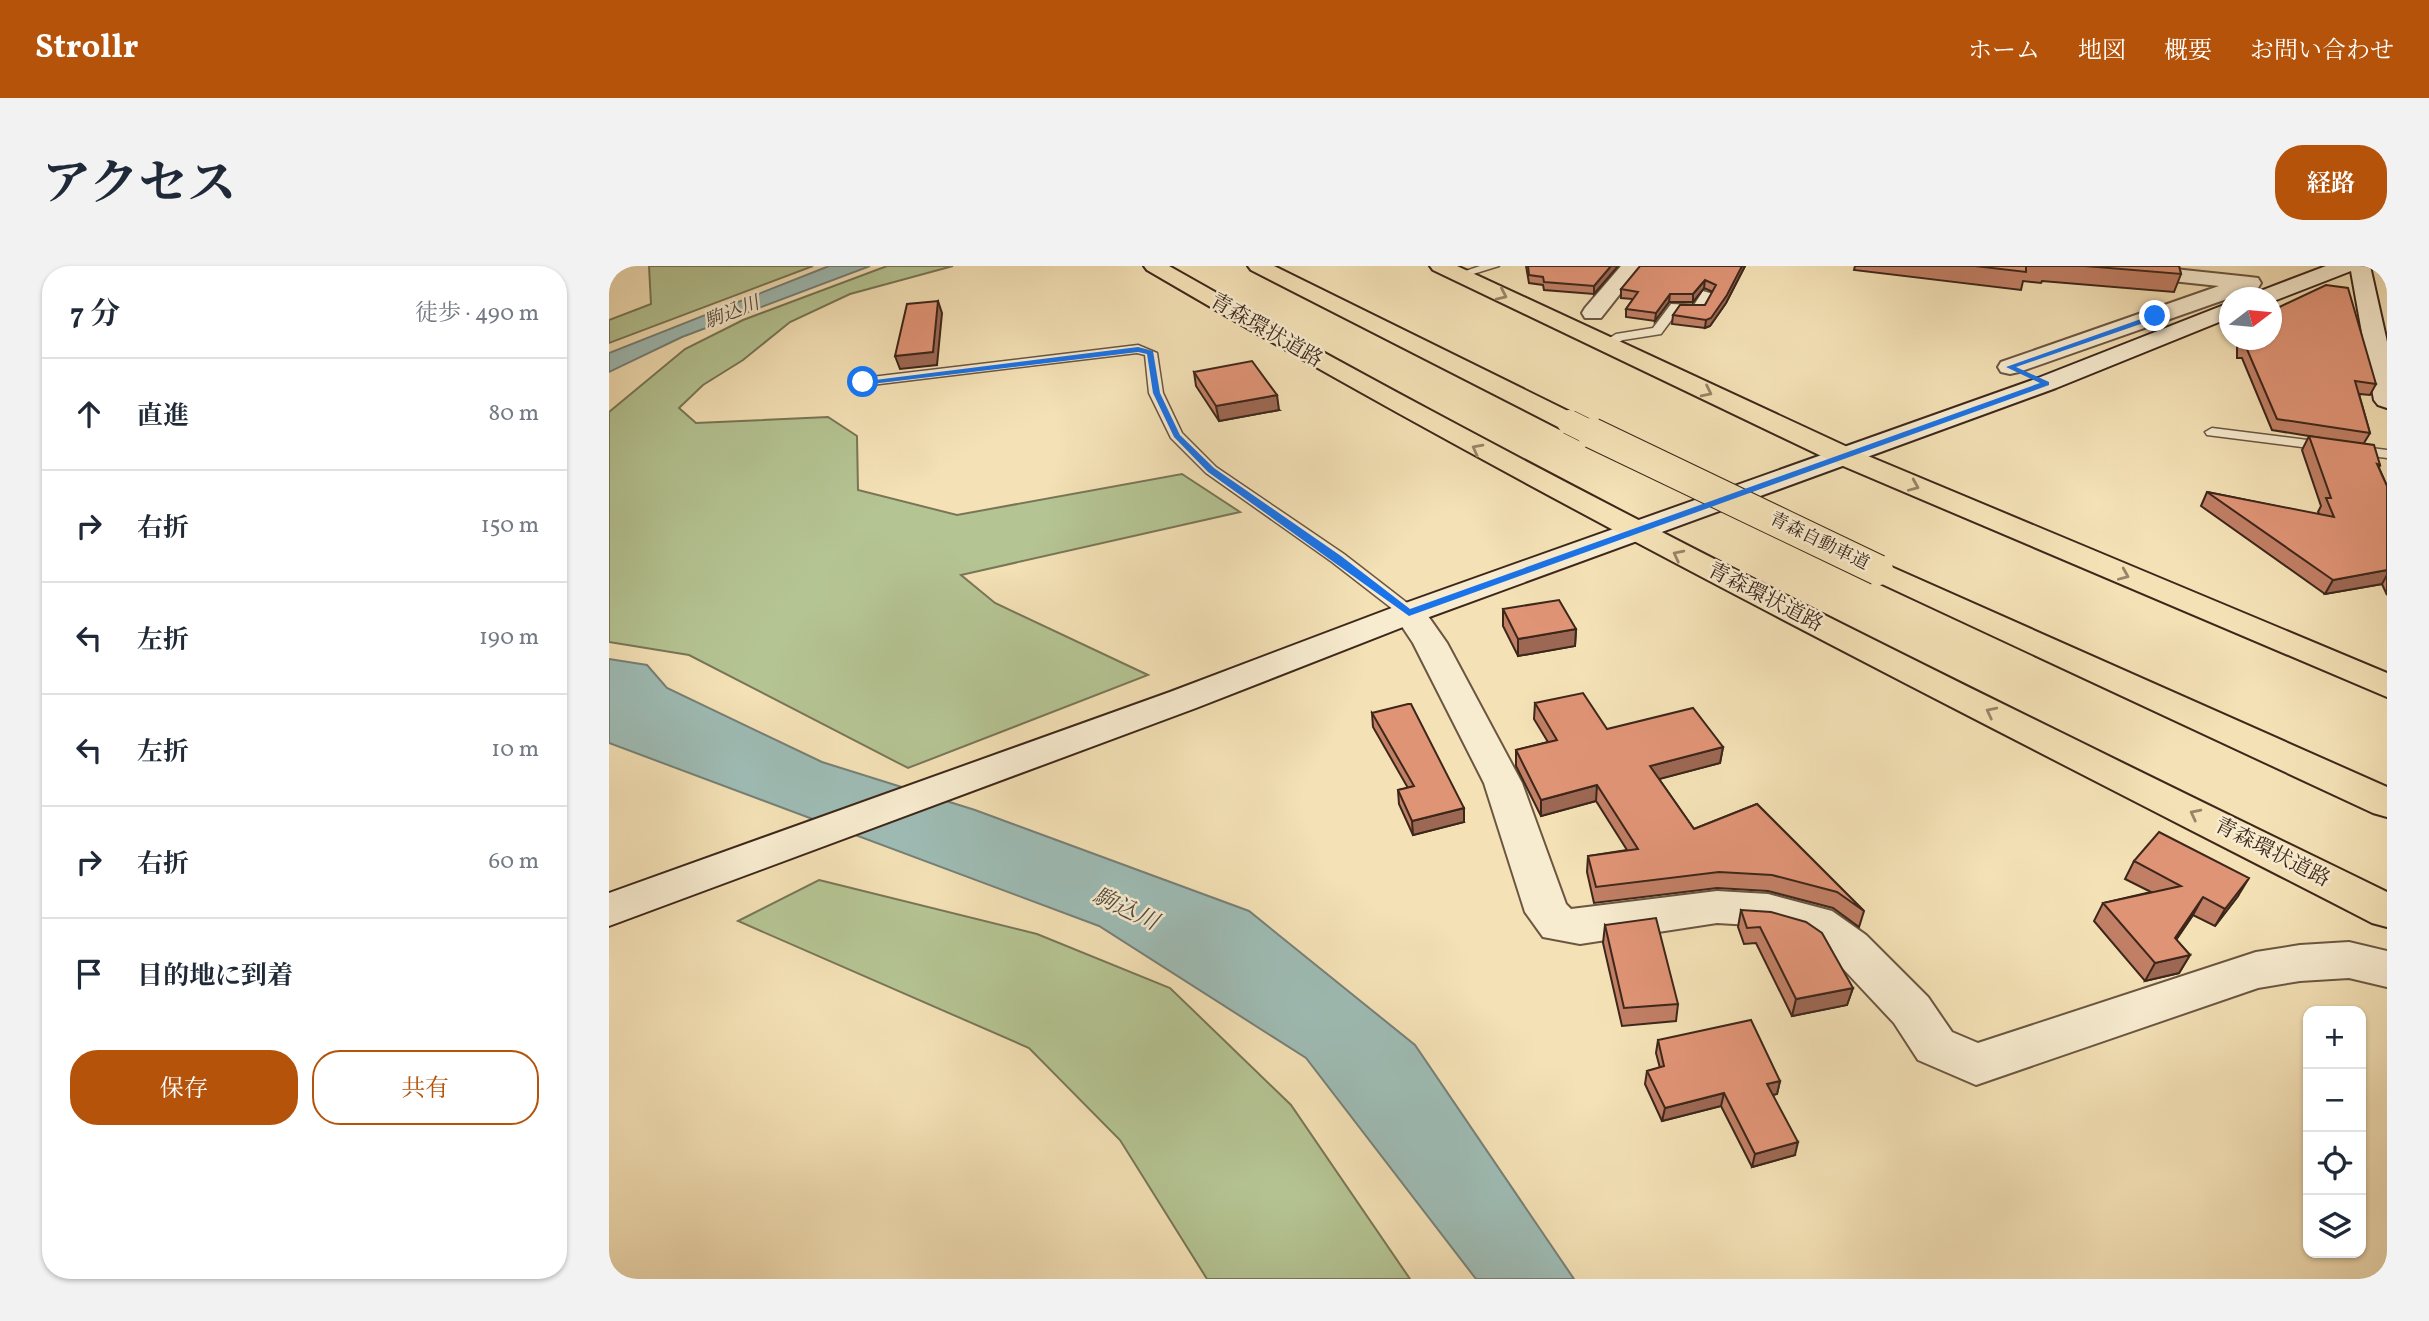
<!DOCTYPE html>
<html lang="ja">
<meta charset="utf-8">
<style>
:root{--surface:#fff;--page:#f2f2f3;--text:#1f2937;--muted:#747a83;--line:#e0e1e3;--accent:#b45309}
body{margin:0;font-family:Vollkorn,"Noto Serif JP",serif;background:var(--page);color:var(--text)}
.controls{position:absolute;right:21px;bottom:21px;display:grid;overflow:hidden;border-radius:14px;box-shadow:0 2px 5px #0004}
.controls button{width:63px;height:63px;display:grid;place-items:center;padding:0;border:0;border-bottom:2px solid var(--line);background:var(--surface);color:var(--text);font:35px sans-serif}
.compass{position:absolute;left:1610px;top:21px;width:63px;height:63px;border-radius:50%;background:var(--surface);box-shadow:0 2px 5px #0004;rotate:74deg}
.stop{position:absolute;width:21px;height:21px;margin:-16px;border:5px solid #1a73e8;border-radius:50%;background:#fff}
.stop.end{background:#1a73e8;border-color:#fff;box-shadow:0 2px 7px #0008}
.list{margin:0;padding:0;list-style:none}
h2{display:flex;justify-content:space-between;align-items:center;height:91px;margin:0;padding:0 28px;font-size:30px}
h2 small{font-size:23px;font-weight:400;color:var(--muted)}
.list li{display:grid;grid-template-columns:46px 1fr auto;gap:21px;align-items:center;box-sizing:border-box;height:112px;padding:0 28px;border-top:2px solid var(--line)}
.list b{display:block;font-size:26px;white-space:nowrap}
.list em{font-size:23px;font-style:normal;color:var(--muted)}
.actions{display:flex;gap:14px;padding:21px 28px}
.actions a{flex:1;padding:16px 0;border:2px solid var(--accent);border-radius:28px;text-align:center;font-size:24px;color:var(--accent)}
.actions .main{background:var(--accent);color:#fff}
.icon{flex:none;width:38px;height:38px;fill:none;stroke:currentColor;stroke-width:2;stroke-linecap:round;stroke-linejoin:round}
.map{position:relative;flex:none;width:1778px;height:1013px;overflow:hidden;border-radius:28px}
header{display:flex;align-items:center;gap:42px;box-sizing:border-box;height:98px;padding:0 35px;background:var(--accent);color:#fff}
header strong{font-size:33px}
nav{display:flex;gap:38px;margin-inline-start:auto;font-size:24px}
.intro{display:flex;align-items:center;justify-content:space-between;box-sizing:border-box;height:168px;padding:0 42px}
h1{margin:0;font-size:49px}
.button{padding:18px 32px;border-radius:28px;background:var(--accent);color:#fff;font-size:24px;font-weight:700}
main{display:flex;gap:42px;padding:0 42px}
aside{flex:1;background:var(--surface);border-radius:28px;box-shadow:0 2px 5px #0004}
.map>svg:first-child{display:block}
.green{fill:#b5c493;stroke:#797657;stroke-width:2}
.water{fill:#9ebcb5;stroke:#778077;stroke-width:2}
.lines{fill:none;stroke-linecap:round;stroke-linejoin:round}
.lane-casing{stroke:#6b5642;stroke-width:3}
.street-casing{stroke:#6b5642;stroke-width:4}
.secondary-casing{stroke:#3d271b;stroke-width:4}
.highway-casing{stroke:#3d271b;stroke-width:4}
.lane{fill:#f8ecd0;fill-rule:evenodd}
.street{fill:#f8ecd0;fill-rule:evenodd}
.secondary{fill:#f8ecd0;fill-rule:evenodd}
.highway{fill:#f4e1b6;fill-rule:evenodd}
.highway-bridge-far1-casing{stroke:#3d271b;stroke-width:25;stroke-linecap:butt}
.highway-bridge-casing{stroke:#3d271b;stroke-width:32;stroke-linecap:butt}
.highway-bridge-far1{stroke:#f4e1b6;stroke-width:24}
.highway-bridge{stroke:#f4e1b6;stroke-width:30}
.wall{fill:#c17f65;stroke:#3d271b;stroke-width:2}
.shaded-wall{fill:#9d6853;stroke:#3d271b;stroke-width:2}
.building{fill:#e09476;stroke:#3d271b;stroke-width:2}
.oneway{stroke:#988468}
.route{fill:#1a73e8}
.labels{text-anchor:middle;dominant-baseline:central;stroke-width:5;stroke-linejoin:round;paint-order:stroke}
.far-street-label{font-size:18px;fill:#3d271b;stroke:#f8ecd0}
.far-water-label{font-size:19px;font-style:italic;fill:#554c42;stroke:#f8ecd0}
.street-label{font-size:21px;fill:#3d271b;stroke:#f8ecd0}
.water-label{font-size:23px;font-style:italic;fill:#554c42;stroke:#f8ecd0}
</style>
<header>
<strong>Strollr</strong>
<nav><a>ホーム</a><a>地図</a><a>概要</a><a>お問い合わせ</a></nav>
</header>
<div class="intro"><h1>アクセス</h1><a class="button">経路</a></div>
<main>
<aside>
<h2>7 分<small>徒歩 · 490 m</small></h2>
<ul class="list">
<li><svg class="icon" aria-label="ahead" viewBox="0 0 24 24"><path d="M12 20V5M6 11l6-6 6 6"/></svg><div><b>直進</b></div><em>80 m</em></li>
<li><svg class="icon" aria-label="right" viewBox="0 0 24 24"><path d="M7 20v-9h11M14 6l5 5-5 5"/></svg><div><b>右折</b></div><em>150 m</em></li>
<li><svg class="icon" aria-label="left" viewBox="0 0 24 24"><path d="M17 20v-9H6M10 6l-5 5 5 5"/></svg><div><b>左折</b></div><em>190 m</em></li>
<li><svg class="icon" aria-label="left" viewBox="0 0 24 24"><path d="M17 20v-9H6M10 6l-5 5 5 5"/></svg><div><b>左折</b></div><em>10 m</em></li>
<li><svg class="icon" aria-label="right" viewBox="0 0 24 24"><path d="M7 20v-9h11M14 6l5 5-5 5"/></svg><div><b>右折</b></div><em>60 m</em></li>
<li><svg class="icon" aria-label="arrive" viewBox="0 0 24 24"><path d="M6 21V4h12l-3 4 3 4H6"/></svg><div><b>目的地に到着</b></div></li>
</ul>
<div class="actions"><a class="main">保存</a><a>共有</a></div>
</aside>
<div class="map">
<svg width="1778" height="1013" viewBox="0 0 1778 1013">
<rect width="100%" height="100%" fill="#f4e1b6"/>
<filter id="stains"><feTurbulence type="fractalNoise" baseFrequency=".00286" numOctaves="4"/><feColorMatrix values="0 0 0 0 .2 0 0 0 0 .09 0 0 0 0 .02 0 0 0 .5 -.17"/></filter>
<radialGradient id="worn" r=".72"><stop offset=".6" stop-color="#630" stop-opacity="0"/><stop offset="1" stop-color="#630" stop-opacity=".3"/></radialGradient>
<path class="green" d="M40,0H204L0,77V54L42,38Z
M278,0H344L241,28L181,56L134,94L94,119L70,142L87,157L219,151L248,170L249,224L348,249L573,208L631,246L352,309L386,337L539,409L299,502L80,389L0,376V146L76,83L134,54Z
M210,614L428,668L561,722L682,839L801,1013H598L511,874L420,782L129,655Z"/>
<path class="water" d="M220,0H261L73,71L0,106V87Z
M0,393L38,399L58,422L213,496L366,544L640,645L806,779L965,1013H867L697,792L490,660L0,477Z"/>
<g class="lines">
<defs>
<path id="lane" d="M871,0H890L851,12L845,9Z
M1094,25L1104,28L1093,46L1069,45L1052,68L1014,74L997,82L991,78L1007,68L1044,62L1062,38L1085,39Z
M529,79L548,87L554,127L573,167L607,201L735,288L806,343L809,347L806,351H794L723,296L597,207L562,172L540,127L536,89L528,87L254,120L247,116L254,112Z
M1603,162L1778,184V192L1598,169L1596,166Z"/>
<path id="street" d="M1012,0H1033L992,52H976L973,47L976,42Z
M1468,0H1537L1641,11L1649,12L1652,17L1649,22L1410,106L1401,108L1392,106L1389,101L1392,96L1610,20L1478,6L1471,4Z
M800,337L812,340L838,377L913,517L957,638L962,643L1108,625L1159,628L1223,645L1257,669L1319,731L1343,766L1369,777L1647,686L1691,679L1740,676L1778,685V721L1740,712L1691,715L1649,722L1367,819L1309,794L1285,757L1225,693L1194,670L1159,660L1108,657L971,678L934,671L916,646L875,517L804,377L784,347L788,340Z"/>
<path id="secondary" d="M1717,0H1761L1778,76V142L1769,139L1765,134L1742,5L1662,36V32H1643L1646,27Z
M1620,37V52L1447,122L812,354L587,442L0,660V627L561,426L788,340L1429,112Z"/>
<path id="highway" d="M535,0H560C957,226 1367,426 1778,626V661L1763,657C1351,445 937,238 538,4Z
M639,0H665L969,150L973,156L969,162L960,164L951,162L642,4Z
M821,0H848L1247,185L1778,407V431L1227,197L824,4Z
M1269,295L1778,521V551L1764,547L1258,311L1253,304L1258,297Z"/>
</defs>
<use href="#lane" class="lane-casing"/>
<use href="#street" class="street-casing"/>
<use href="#secondary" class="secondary-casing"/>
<use href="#highway" class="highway-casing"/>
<use href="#lane" class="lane"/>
<use href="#street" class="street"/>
<use href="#secondary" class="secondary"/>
<use href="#highway" class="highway"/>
<defs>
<path id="highway-bridge-far1" d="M960,156L986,169"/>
<path id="highway-bridge" d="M983,167L1269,304"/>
</defs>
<use href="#highway-bridge-far1" class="highway-bridge-far1-casing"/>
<use href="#highway-bridge" class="highway-bridge-casing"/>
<use href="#highway-bridge-far1" class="highway-bridge-far1"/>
<use href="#highway-bridge" class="highway-bridge"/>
</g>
<path class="wall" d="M917,0H1009L985,28L935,24L934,19L920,17Z
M1136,0L1117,37L1101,60L1096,62L1063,58L1064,49L1096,39L1104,26L1095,22L1084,36H1060L1046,55L1017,51V43L1024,33L1012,32V23Z
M1246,0H1570L1572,8L1565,26L1433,15L1432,17L1414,15L1412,24L1245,4Z
M1628,74H1662L1767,118L1761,129L1750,128L1761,167L1755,177L1771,199L1770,202L1778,220V329L1773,318L1716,328L1592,240L1598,226L1711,249L1709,246L1712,240L1693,184L1700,170L1712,172L1663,164L1633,92H1628Z
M585,106L670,144L610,155L587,120Z
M894,343L967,363L966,380L909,390L894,360Z
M926,437L998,463L1114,481L1111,497L1050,513L1085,563L1148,538L1255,645L1250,661L1224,642L1159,625L1108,622L985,637L978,606L979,590L1018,584L987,535L932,550L907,500V484L939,476L925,453Z
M763,447L855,556L804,569L790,538L789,524L799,522L764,461Z
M1525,595L1629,630L1606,660L1584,649L1567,674L1581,689L1570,707L1536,715L1485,655L1494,637L1542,626L1516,613Z
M1132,644L1244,722L1238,739L1183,750L1147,677L1135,678L1129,661Z
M996,659L1069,738L1067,755L1013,760L994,677Z
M1049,774L1171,815L1168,828L1164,829L1186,889L1143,901L1112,840L1053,855L1036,818L1038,805L1051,802L1047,787Z"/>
<path class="shaded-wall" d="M1002,0H1009L985,28V20Z
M1133,0H1136L1117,37L1101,60L1096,62L1097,54Z
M1096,14L1095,22L1084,36V28Z
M1061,28L1060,36L1046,55L1047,47Z
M329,35L333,47L328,99L291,103L286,90Z
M668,129L670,144L610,155L607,140Z
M1778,304V309L1773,318L1716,328L1724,314Z
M967,363L966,380L909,390V373Z
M1114,481L1111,497L1039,516L1041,500Z
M988,519L987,535L932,550V534Z
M855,542V556L804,569L803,555Z
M1640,612L1629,630L1606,660L1616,643Z
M1594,631L1584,649L1556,690L1566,672Z
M1581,689L1570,707L1536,715L1546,697Z
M1244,722L1238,739L1183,750L1187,733Z
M1171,815L1168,828L1155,831L1158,818Z
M1115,827L1112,840L1053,855L1056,842Z
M1189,876L1186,889L1143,901L1146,888Z"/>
<path class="building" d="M919,0H1002L985,20L935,16L934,11L920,9Z
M1031,0H1133L1118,29L1102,52L1097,54L1064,49L1071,39H1096L1107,19L1096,14L1084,28H1061L1047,47L1017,43L1029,26L1012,23Z
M1366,0H1417V6Z
M1476,0H1570L1572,8Z
M1717,19L1739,22L1767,118L1746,115L1761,167L1668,153L1637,81H1633V74H1662V45Z
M329,35L324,86L286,90L298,38Z
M643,95L668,129L607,140L585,106Z
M1700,170L1765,179L1771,199L1768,198L1778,220V304L1724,314L1598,226L1725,251L1717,232H1722Z
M950,334L967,363L909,373L894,343Z
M974,427L998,463L1084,442L1114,481L1041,500L1085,563L1148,538L1255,645L1228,626L1163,609L1110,606L987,621L979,590L1029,583L988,519L932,534L907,484L948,474L926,437Z
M799,438H802L855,542L803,555L789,524L805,520L763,447Z
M1550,566L1640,612L1616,643L1594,631L1566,672L1581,689L1546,697L1494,637L1572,620L1525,595Z
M1132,644L1162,646L1197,656L1213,667L1244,722L1187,733L1151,661L1138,662Z
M1047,652L1069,738L1015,742L996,659Z
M1142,754L1171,815L1158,818L1189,876L1146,888L1115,827L1056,842L1038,805L1055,800L1049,774Z"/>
<defs><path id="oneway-chevron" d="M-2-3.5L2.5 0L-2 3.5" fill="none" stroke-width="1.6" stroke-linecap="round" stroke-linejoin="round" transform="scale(1.75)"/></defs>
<g class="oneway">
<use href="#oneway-chevron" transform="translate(893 29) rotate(25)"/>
<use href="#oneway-chevron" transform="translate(1098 126) rotate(26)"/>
<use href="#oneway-chevron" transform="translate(868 183) rotate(-152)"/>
<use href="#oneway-chevron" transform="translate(1305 220) rotate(23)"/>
<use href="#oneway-chevron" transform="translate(1069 289) rotate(-153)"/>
<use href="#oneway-chevron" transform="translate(1515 309) rotate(23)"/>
<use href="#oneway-chevron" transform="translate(1382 446) rotate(-153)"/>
<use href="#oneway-chevron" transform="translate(1586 548) rotate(-153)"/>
</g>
<path class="route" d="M1546,48L1549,52L1407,101L1440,116V119L800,350L599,206L565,171L544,127L538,88L529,86L254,119L250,116L529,81L544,85L551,127L571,169L605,202L732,290L801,343L1431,117L1397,101Z"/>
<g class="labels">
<g class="far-street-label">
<text transform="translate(1210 276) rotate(26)">青森自動車道</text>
</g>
<g class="far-water-label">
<text transform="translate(123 47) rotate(-21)">駒込川</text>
</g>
<g class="street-label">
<text transform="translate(657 65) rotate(30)">青森環状道路</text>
<text transform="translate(1156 332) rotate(27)">青森環状道路</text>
<text transform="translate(1663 587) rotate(27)">青森環状道路</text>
</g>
<g class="water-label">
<text transform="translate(516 644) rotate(25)">駒込川</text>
</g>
</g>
<rect width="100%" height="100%" filter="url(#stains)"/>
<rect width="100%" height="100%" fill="url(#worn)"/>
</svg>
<div class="controls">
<button>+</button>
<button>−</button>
<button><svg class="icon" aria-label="locate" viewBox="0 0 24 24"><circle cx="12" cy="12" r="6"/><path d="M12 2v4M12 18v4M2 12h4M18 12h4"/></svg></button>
<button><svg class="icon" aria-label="layers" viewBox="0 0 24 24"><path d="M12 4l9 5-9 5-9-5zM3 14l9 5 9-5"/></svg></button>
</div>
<svg class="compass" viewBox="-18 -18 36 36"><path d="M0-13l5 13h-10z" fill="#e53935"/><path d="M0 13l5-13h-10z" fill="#747a83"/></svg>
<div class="stop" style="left:254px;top:116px"></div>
<div class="stop end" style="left:1546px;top:50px"></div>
</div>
</main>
